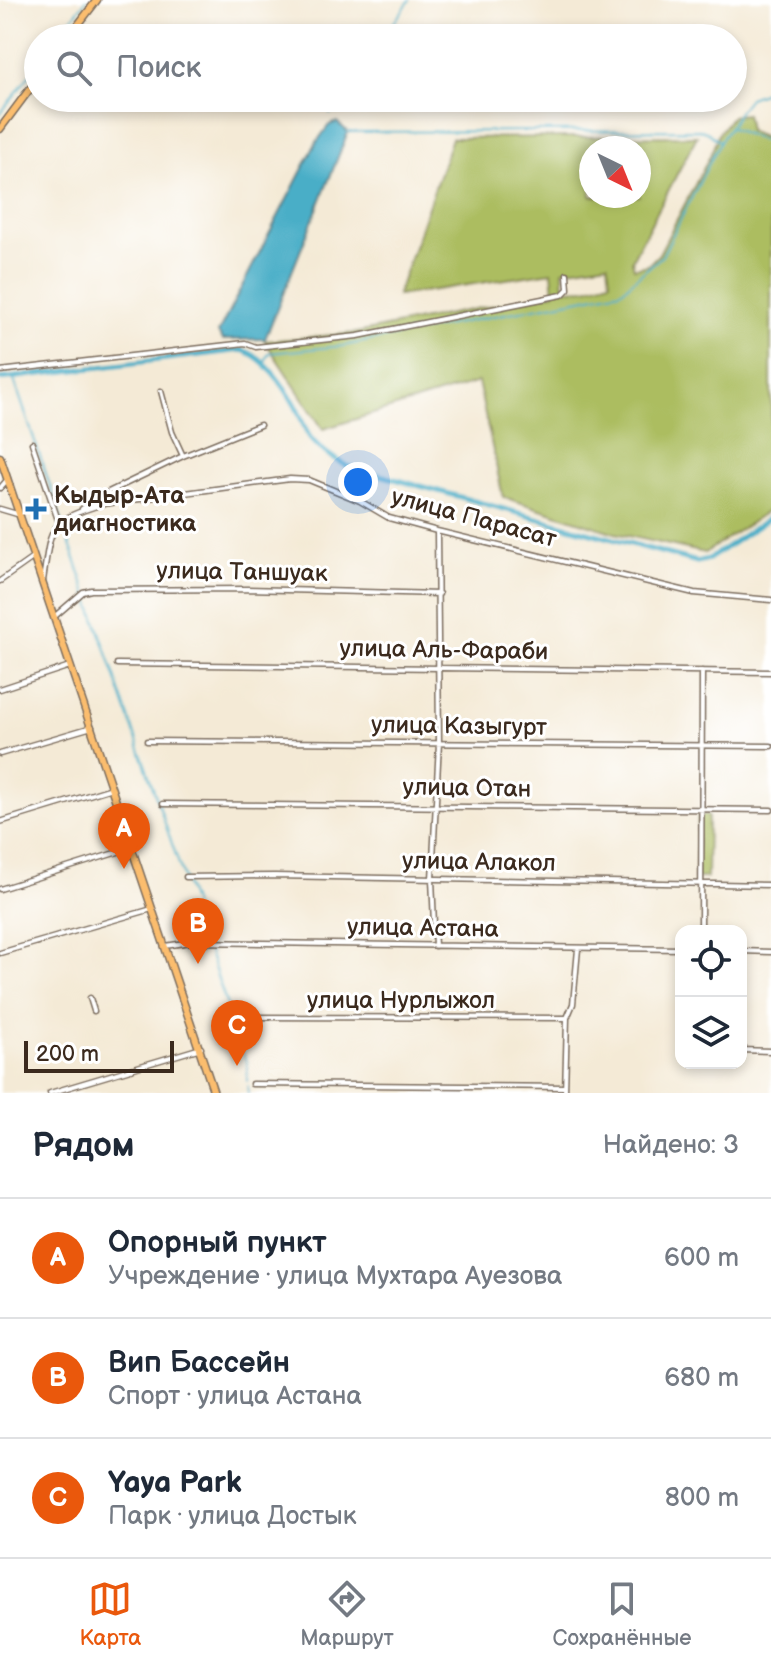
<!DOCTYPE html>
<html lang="ru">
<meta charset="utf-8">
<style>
:root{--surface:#fff;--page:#f6f6f7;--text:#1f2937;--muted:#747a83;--line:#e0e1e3;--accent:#ea580c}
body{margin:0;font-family:"Balsamiq Sans",sans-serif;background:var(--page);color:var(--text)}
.controls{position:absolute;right:24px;bottom:24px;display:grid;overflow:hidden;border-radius:16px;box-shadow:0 4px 12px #0003}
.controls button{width:72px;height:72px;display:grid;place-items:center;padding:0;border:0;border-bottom:2px solid var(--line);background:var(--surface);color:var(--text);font:40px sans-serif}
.compass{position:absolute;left:579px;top:136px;width:72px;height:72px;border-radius:50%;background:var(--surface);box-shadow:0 4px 12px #0003;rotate:137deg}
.scale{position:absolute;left:24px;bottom:20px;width:150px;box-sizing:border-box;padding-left:8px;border:4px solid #3b2a1e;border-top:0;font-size:22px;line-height:28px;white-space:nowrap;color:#3b2a1e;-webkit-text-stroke:6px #fff;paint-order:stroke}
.you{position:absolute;left:358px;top:482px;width:28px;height:28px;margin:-20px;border:6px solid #fff;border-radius:50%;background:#1a73e8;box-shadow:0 0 0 12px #1a73e833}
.badge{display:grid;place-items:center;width:52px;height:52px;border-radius:50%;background:var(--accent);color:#fff;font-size:26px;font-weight:700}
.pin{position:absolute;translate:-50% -66px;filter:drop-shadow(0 2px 4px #0008)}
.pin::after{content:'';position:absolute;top:42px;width:28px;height:24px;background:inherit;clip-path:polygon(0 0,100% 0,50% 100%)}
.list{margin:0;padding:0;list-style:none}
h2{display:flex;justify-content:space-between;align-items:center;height:104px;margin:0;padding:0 32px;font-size:34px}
h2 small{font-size:26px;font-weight:400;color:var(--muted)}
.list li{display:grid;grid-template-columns:52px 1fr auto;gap:24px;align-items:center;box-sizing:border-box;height:120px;padding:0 32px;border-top:2px solid var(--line)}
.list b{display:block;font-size:30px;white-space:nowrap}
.list p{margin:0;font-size:26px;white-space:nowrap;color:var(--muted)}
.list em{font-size:26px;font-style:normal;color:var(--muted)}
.icon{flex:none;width:44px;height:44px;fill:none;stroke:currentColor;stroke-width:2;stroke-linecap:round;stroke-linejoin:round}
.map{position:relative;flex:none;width:771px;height:1093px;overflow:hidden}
.search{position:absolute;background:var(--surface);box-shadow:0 4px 12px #0003;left:24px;right:24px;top:24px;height:88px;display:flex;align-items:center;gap:20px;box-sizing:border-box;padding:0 28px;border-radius:44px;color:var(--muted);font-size:30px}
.sheet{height:464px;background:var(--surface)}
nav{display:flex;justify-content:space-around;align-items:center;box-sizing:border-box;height:112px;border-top:2px solid var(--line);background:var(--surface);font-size:22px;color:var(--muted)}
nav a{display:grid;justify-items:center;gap:4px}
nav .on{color:var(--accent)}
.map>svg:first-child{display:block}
.green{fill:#acbd60;stroke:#74743f;stroke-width:2;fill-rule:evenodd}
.water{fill:#48aec7;stroke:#426c72;stroke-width:2}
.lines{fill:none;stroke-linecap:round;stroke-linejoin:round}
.stream{stroke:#48aec7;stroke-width:2}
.canal{stroke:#48aec7;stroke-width:5}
.minor-casing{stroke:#7c6d5e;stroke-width:7}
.primary-casing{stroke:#7c6d5e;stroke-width:9}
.minor{stroke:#fff;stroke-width:4}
.primary{stroke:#fbbd6e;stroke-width:6}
.poi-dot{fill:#1f6fb2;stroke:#fff;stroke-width:3}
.labels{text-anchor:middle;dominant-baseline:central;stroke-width:6;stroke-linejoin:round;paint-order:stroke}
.poi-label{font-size:24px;font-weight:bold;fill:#3b2a1e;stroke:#fff;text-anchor:start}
.street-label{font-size:24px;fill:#3b2a1e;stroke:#fff}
</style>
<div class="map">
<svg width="771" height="1093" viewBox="0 0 771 1093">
<rect width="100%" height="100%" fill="#fff"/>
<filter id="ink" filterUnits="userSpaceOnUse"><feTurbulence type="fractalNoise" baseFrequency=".0125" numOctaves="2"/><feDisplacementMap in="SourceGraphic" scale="16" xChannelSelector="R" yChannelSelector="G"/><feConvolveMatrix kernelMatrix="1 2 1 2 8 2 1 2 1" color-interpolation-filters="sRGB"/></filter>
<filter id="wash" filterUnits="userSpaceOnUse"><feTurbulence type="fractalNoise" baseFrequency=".006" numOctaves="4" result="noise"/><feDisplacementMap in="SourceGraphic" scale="32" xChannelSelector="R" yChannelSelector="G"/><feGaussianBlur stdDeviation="1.8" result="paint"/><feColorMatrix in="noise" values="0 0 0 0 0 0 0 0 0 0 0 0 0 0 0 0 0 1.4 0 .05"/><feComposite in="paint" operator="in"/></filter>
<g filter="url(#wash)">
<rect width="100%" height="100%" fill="#f4ead6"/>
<path class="green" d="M746,114L749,131L771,141V509L705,553L615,533L503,497L478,382L323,429L265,341L356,333L554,293L552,272L397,296L452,138L697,136L632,260L634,268L648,265L659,254L710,156L719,133L732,116ZM591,148H639V196H591ZM608,263L610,281L586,288L564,289L563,270Z
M698,815H708L707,878H696Z"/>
<path class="water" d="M337,122L348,132L265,339L223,340L218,333L316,143L329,125Z"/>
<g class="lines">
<path class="stream" d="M57,38L86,0
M383,38L410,0
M0,114L38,64
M330,114L340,98
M731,128L771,144
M348,132L700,130L707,132L719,141
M264,364L269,353L343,346L621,291L662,256L720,142L742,107L749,98L771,90
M13,377L247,1064V1081
M248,1086V1093"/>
<path class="canal" d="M0,379L241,350C264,355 285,387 296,407C302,418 304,431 312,440C322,451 335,460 347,466L697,562L709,559L771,517"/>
</g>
</g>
<g filter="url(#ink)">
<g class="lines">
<defs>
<path id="minor" d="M0,371L245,343L256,347L358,336L562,295L568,289L567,274
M161,391L172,432L183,456
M32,443L59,523
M0,488L8,479
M0,509L17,514
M82,509L94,499L183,456L260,425
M0,581L34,557
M43,581C51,527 47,521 103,504L290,479L309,480L360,501L389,518L437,531L694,593L771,600
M54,617L83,592L91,590L248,589L439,594
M117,664L771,672
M0,689L70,666
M147,741L771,746
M0,754L92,727
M163,804L771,810
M0,822L112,788
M186,877L275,876L771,885
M0,889L131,848
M701,931L702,671
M165,946L191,942L681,949
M435,946L432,879L439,743L437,531
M741,951L771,952
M0,953L152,909
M90,998L94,1011
M236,1017L567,1018
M741,1050L771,1051
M252,1084L565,1087
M50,1093L201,1048
M565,1093L567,1018L573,1004L578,949"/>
<path id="primary" d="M68,38L97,0
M0,129L38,78
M0,457L214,1093"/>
</defs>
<use href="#minor" class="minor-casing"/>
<use href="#primary" class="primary-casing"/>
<use href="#minor" class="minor"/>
<use href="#primary" class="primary"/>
</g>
</g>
<path class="poi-dot" d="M32 497h8v8h8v8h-8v8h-8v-8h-8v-8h8z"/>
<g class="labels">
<g class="poi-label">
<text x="54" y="495">Кыдыр-Ата<tspan x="54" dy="28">диагностика</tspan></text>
</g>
<g class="street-label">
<text transform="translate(474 518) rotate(15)">улица Парасат</text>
<text transform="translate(242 572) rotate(1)">улица Таншуак</text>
<text transform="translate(444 650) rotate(1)">улица Аль-Фараби</text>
<text transform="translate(459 726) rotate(1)">улица Казыгурт</text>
<text transform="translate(467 788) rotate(1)">улица Отан</text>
<text transform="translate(479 862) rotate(1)">улица Алакол</text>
<text transform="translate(423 928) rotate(1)">улица Астана</text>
<text x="401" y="1000">улица Нурлыжол</text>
</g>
</g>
</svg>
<div class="controls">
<button><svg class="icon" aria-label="locate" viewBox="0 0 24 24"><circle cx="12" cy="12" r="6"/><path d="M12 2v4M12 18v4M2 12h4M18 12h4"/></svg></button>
<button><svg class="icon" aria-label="layers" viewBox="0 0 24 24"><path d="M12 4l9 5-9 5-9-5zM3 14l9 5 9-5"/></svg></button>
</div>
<svg class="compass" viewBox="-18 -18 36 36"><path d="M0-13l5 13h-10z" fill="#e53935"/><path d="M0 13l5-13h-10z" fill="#747a83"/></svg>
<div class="scale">200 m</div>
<div class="you"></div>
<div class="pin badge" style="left:124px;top:869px">A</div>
<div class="pin badge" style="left:198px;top:964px">B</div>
<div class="pin badge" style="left:237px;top:1066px">C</div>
<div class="search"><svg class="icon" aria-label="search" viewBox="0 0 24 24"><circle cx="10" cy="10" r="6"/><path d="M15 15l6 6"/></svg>Поиск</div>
</div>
<section class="sheet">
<h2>Рядом<small>Найдено: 3</small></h2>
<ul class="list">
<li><span class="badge">A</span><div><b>Опорный пункт</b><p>Учреждение · улица Мухтара Ауезова</p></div><em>600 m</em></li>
<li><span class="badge">B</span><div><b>Вип Бассейн</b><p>Спорт · улица Астана</p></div><em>680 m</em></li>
<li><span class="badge">C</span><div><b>Yaya Park</b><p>Парк · улица Достык</p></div><em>800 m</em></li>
</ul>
</section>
<nav>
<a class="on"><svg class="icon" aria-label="map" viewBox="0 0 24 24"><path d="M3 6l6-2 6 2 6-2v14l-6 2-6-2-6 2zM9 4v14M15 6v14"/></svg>Карта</a>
<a><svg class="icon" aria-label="directions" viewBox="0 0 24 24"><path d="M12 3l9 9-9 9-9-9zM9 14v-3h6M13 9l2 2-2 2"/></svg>Маршрут</a>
<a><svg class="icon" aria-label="saved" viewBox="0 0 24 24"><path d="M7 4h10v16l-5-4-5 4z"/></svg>Сохранённые</a>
</nav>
